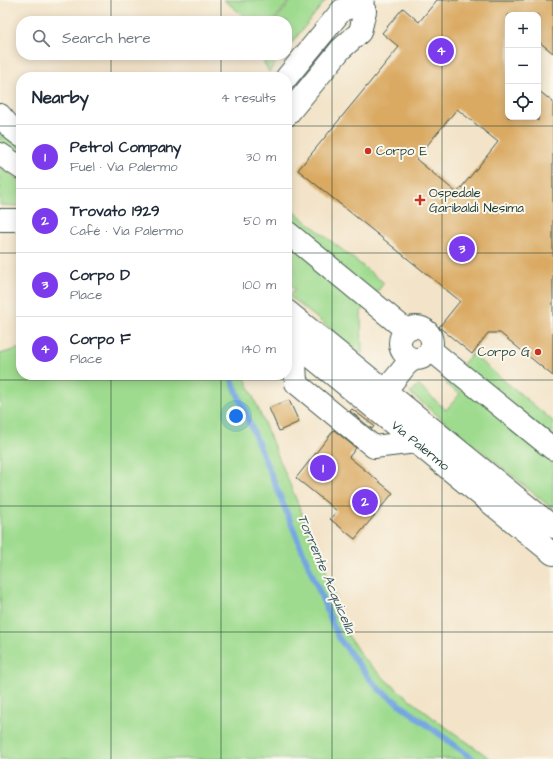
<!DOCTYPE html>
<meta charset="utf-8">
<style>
:root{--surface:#fff;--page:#f6f6f7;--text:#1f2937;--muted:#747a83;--line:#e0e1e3;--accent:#7c3aed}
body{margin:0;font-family:"Architects Daughter",sans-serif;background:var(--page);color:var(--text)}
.controls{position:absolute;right:12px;top:12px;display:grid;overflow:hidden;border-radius:8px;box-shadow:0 2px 10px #0003}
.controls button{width:36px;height:36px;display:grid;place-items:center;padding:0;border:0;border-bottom:1px solid var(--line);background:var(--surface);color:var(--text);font:20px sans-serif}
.you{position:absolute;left:236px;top:416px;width:14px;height:14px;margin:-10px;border:3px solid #fff;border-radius:50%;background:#1a73e8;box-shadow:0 0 0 6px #1a73e833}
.badge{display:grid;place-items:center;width:26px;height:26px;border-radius:50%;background:var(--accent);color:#fff;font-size:13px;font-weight:700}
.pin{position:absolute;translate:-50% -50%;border:2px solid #fff;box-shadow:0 1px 4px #0006}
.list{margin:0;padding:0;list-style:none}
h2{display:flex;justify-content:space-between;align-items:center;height:52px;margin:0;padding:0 16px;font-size:17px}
h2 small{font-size:13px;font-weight:400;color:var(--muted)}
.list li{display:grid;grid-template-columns:26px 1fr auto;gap:12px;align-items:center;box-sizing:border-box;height:64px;padding:0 16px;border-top:1px solid var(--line)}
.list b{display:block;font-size:15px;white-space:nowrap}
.list p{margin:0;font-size:13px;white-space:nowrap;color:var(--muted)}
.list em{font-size:13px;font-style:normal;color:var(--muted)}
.icon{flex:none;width:22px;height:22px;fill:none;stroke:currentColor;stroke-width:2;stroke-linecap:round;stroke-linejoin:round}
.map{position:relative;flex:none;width:553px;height:759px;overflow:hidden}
.search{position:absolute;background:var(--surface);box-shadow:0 2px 10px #0003;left:16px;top:16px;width:276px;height:44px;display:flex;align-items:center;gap:10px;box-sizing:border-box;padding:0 14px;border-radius:16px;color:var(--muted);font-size:15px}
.panel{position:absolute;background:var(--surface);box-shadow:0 2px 10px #0003;left:16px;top:72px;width:276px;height:308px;border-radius:16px}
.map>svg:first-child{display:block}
.green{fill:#9fdb8f;stroke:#5f8c62}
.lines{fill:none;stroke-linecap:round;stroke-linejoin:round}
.stream{stroke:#75a6e0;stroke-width:6}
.building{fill:#daaa64;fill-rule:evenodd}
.minor-casing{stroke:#3f564a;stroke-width:24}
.major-casing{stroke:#3f564a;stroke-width:24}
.minor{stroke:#fff;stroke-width:22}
.major{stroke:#fff;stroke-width:22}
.grid{fill:none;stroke:#1f3d34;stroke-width:1;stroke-opacity:0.55}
.poi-dot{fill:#c8321e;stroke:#fbf7ec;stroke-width:1.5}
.labels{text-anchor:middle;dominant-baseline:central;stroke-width:4;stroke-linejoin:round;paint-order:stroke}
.poi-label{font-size:13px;fill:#1f3d34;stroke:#fbf7ec;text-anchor:start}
.street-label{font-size:13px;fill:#1f3d34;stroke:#fbf7ec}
.water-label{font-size:14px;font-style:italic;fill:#395c68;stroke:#fbf7ec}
</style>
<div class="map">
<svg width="553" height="759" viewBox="0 0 553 759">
<rect width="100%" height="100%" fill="#fbf7ec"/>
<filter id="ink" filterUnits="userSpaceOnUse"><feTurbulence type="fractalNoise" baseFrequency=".025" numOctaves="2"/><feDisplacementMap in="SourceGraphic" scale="8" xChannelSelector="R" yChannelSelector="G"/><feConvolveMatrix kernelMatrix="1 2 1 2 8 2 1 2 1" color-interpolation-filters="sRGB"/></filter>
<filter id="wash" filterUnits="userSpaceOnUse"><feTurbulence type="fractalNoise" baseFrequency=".012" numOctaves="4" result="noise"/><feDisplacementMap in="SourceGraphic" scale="16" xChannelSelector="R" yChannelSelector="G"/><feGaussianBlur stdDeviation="0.9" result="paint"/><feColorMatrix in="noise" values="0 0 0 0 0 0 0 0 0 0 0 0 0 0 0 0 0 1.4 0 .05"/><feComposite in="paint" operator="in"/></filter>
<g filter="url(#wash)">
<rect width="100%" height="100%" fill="#f3e4c9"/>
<path class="green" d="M224,0H290L273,21H250Z
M292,0H326L287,49V21H275Z
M260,55H282L269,72Z
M0,127L21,146V155L11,149L0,140Z
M0,167L21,181V206L0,205Z
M287,206L384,283L373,297L287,226Z
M287,236L368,303L361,312L362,354L289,296L295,289L287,283Z
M21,348V375H244L327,573L346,632L362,657L388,682L437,721L491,759H0V354Z
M472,354L553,421V444L459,368Z
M454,375L553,457V509L410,393L418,385L446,410L460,394L446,384Z"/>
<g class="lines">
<path class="stream" d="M230,375L338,637L369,678L379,689L473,759"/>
</g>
<g id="blocks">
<path class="building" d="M437,0H553V53L538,41V15H508V117H533L538,121V90L553,102V376L500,333H488L472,354L439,327L460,301L298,170L399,47L382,33L403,8L419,22ZM457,109L498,142L457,193L416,159Z
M289,400L299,422L279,431L269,408Z
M352,409L374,426L372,429L350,411Z
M334,430L356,448L349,457L393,493L355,539L330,519L337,511L296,478Z"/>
</g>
</g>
<g filter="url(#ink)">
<use href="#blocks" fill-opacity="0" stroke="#3f564a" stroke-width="1"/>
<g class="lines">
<defs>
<path id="minor" d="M287,77L342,10L359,5L363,0
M287,115L341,49L360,32L365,11
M287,232L406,330
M287,311L553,527
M400 343a16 16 0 1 1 32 0a16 16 0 1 1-32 0Z
M294,342L296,383L374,447L416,442
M431,350L553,449
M385,391L407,364L414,359"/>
<g id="major">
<path d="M0,115L12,129L21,136"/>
<path d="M0,154L21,168"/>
<path d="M0,220H21"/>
<path id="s1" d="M287,337L553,554"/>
</g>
</defs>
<use href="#minor" class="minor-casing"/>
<use href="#major" class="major-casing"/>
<use href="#minor" class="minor"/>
<use href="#major" class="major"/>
</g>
</g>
<path class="grid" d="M111,0V21M221,0V21M332,0V759M442,0V759M111,55V77M221,55V77M0,126H21M287,126H553M0,253H21M287,253H553M111,375V759M221,375V759M0,380H553M0,506H553M0,632H553"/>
<g class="poi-dot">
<circle cx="368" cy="151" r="4"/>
<path d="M418 194h4v4h4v4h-4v4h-4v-4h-4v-4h4z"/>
<circle cx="538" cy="352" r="4"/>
</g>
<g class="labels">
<g class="poi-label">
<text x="376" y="151">Corpo E</text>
<text x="429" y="193">Ospedale<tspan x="429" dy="15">Garibaldi Nesima</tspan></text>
<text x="530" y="352" text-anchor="end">Corpo G</text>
</g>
<g class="street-label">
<text stroke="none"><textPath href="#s1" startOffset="172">Via Palermo</textPath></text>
</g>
<g class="water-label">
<text transform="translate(326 574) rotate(67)">Torrente Acquicella</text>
</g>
</g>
</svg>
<div class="controls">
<button>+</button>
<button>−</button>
<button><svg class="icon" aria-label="locate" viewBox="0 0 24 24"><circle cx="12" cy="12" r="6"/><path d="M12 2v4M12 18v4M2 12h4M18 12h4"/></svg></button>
</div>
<div class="you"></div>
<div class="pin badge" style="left:323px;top:468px">1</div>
<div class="pin badge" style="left:365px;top:502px">2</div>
<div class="pin badge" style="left:462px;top:249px">3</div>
<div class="pin badge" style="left:441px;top:51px">4</div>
<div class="search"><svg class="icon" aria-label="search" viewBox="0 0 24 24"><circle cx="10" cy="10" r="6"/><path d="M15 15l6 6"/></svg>Search here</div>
<section class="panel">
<h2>Nearby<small>4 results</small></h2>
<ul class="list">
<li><span class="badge">1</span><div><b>Petrol Company</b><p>Fuel · Via Palermo</p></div><em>30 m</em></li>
<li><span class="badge">2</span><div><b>Trovato 1929</b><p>Café · Via Palermo</p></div><em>50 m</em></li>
<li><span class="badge">3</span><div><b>Corpo D</b><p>Place</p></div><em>100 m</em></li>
<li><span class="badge">4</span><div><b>Corpo F</b><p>Place</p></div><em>140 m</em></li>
</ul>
</section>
</div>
